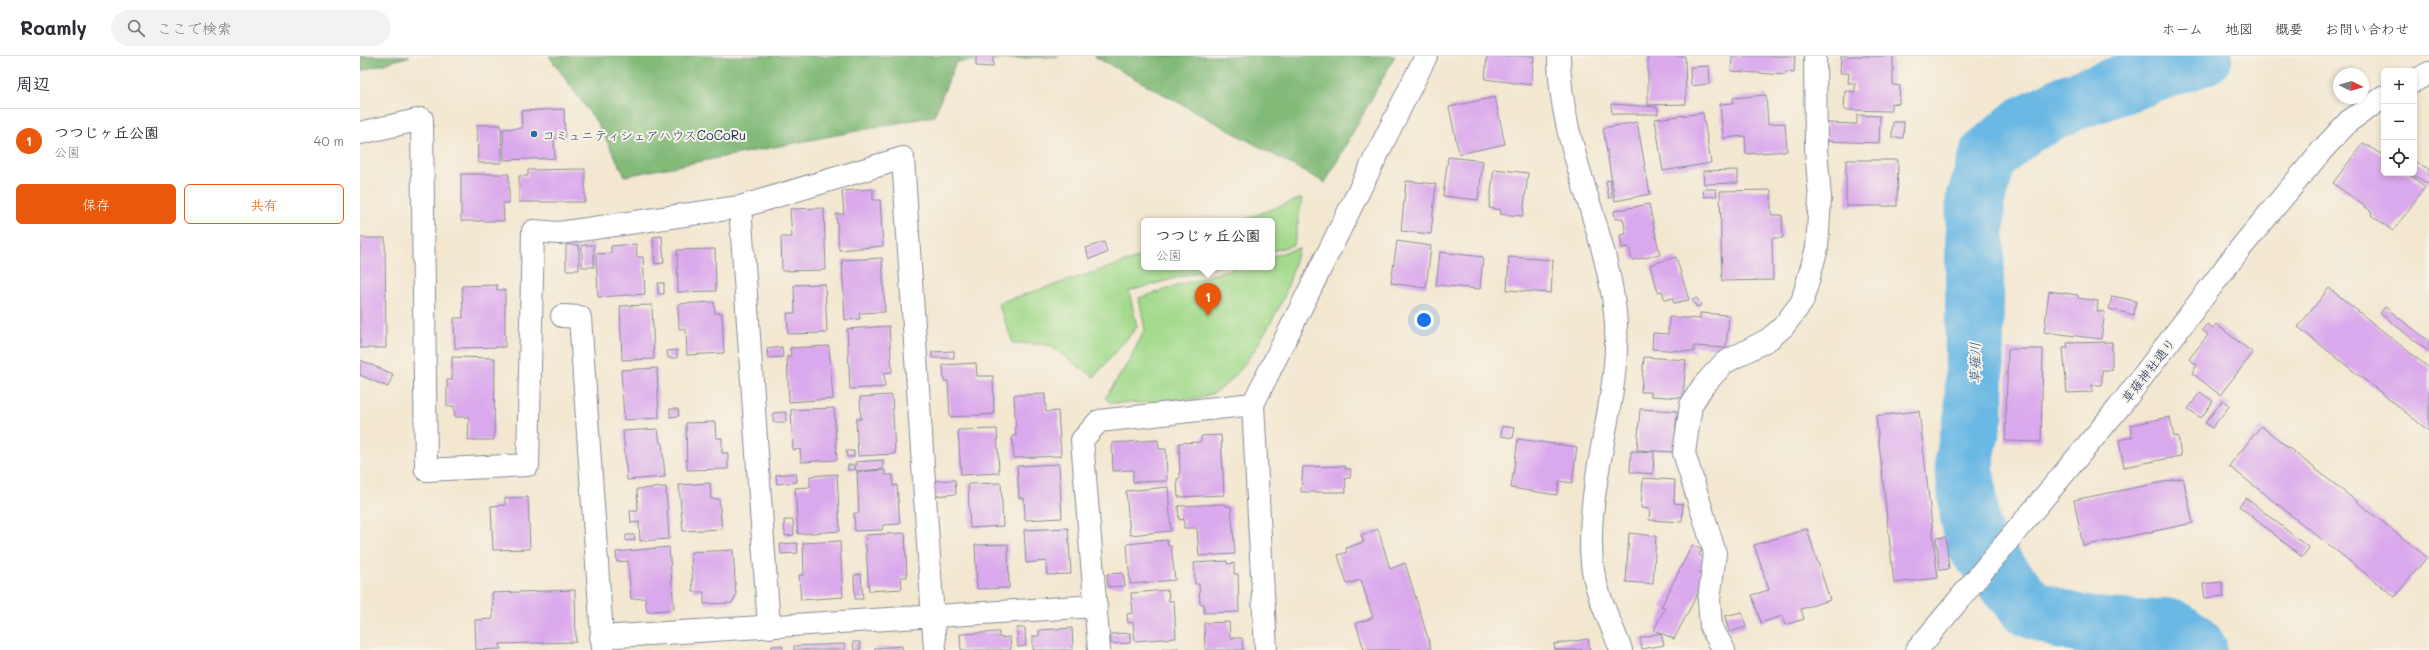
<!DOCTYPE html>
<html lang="ja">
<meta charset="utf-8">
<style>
:root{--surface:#fff;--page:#f2f2f3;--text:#2b2b33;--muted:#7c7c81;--line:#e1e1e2;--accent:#ea580c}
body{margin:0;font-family:Mali,"Klee One",sans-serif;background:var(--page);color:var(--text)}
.controls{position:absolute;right:12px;top:12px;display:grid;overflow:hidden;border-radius:6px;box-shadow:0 2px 6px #0003}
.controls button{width:36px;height:36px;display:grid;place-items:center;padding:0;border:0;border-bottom:1px solid var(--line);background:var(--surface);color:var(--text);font:20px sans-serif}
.compass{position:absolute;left:1973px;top:12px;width:36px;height:36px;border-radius:50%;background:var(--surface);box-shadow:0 2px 6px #0003;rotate:94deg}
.you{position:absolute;left:1064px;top:264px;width:14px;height:14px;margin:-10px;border:3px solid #fff;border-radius:50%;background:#1a73e8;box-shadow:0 0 0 6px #1a73e833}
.badge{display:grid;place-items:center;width:26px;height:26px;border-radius:50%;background:var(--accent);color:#fff;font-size:13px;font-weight:700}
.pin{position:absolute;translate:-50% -33px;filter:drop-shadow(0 1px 2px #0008)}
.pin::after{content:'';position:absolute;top:21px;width:14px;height:12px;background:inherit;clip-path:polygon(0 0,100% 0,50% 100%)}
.popup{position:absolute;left:781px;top:162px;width:134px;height:52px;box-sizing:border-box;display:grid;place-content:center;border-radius:6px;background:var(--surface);filter:drop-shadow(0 1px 3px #0005);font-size:13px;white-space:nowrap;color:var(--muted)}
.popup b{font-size:15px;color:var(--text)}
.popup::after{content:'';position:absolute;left:50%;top:100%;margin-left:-8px;border:8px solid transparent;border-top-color:var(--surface)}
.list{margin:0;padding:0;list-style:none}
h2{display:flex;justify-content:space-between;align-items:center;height:52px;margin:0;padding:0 16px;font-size:17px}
h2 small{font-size:13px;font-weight:400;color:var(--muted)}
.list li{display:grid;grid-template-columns:26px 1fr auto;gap:12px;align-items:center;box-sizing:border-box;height:64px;padding:0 16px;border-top:1px solid var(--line)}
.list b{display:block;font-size:15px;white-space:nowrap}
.list p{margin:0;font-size:13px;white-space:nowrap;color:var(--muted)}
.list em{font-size:13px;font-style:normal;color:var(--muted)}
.actions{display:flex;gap:8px;padding:12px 16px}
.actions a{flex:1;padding:9px 0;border:1px solid var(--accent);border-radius:6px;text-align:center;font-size:14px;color:var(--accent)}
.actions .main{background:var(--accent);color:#fff}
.icon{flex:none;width:22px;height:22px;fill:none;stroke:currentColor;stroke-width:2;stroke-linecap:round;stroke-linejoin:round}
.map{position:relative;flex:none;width:2069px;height:594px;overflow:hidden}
header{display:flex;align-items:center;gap:24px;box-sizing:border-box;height:56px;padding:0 20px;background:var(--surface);border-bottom:1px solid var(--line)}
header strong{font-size:19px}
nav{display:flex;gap:22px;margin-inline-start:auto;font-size:14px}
.search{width:280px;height:36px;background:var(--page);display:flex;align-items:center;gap:10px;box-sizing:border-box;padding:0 14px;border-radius:22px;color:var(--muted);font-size:15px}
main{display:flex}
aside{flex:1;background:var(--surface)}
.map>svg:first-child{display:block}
.green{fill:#a3da8c;stroke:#5f8475}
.forest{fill:#82ba78;stroke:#4e746b}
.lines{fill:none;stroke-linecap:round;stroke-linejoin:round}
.river{stroke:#6bb8e4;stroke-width:59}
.building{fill:#daa8ec}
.minor-casing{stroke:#878b97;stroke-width:24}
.tertiary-casing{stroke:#878b97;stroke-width:24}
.minor{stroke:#fff;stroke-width:22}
.tertiary{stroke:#fff;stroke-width:22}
.poi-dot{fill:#1f6fb2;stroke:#f7f3e8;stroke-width:1.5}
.labels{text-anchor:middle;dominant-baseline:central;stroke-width:4;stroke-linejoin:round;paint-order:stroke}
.poi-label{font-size:13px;fill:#1b2f5e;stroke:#f7f3e8;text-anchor:start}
.street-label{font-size:13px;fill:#1b2f5e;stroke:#f7f3e8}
.water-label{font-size:14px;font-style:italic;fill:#335886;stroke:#f7f3e8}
</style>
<header>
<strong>Roamly</strong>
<div class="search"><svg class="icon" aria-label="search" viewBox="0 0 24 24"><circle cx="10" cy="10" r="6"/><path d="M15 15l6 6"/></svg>ここで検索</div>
<nav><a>ホーム</a><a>地図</a><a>概要</a><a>お問い合わせ</a></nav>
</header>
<main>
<aside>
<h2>周辺<small></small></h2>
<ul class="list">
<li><span class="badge">1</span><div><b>つつじヶ丘公園</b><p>公園</p></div><em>40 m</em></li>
</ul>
<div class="actions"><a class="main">保存</a><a>共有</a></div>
</aside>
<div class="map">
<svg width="2069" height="594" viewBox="0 0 2069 594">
<rect width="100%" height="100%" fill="#f7f3e8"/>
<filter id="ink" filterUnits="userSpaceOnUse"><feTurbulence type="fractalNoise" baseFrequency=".025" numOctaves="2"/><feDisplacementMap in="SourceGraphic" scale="8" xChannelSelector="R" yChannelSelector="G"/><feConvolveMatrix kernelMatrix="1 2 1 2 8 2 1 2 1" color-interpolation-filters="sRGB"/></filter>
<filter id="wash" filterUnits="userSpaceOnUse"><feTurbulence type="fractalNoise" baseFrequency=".012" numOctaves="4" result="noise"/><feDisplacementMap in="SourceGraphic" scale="16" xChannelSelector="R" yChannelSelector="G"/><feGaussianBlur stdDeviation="0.9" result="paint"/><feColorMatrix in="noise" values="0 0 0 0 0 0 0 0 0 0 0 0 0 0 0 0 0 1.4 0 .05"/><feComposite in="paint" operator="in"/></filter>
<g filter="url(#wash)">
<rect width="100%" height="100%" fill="#f3e7d0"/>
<path class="green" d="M942,142L934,189L912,195V165H880Z
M939,192C933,210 929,231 921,247C908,273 878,328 851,338C820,349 782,346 750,347L745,342L769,305L785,273L779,242L877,211H912V200Z
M784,200V211H856L769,235L777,271L734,321L689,289L653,287L638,247Z"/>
<path class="forest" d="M0,0H50L0,15Z
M189,0H699L596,6L574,60L265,120L238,68Z
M734,0H1035L965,127Z"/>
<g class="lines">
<path class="river" d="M1838,594L1832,585L1811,572L1779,574L1729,570L1702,564L1669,552L1615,488L1609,457L1604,406L1614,357L1615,145L1629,99L1663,70L1709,47L1843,0"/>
</g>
<g id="blocks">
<path class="building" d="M616,0H633V11L616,10Z
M1127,0H1174L1171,29L1125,23Z
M1288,0H1325L1326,48L1288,49Z
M1372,0H1435L1434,17L1426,16L1425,19L1371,15Z
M1481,0H1533V29L1540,30L1539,48L1531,47V55L1484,54L1485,35L1495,36V27H1488L1489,17H1480Z
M1349,10L1350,28L1331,30L1330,11Z
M1406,39L1408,68L1425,67L1427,95L1386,98L1385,80L1363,82L1360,48L1373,47V42Z
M1135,41L1145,88L1099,98L1089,51Z
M1251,48L1297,51L1298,58H1252Z
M204,53L205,82H194L195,102L144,104L143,73L162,72L161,55Z
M1343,57L1351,107L1303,115L1295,63Z
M1497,59L1520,60L1519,87L1465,85L1466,67L1497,68Z
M1277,66L1290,138L1255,145L1243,72Z
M1533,66H1544L1543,82L1532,81Z
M117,69H141L142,107H118Z
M2003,87L2024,100V117H2047L2065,131L2033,175L2011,159L2012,156L1973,127Z
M1088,101L1123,105L1118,144L1083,140Z
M1486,104H1538L1537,150H1486Z
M2054,105L2069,113V128L2049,117H2054Z
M225,113V146H159V120H168V114Z
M1134,113L1168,117L1163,160L1140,158L1141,154L1129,152Z
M1378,114V127L1344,128L1343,115Z
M101,118H149V147H143L144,165H101Z
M1250,124L1252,142H1249L1246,125Z
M1046,125L1076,128L1071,178L1041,175Z
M513,133V144H520L523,190L479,194L476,158H484L482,135Z
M1343,133H1356L1357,140L1344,141Z
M1411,134V159H1422L1423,182H1412L1413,224L1362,225L1360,135Z
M1289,148L1300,199L1272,204L1269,191L1262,192L1260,179L1266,178L1263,162L1255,163L1254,155Z
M464,152L466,214L422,215L421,181H432L430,153Z
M302,180L304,207L295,208L293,181Z
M0,182H25L26,292H0Z
M1037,185L1071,190L1066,232L1031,227Z
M744,186L747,197L729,203L726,192Z
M276,188L277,201H283L285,238L238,241L236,198L251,197V190Z
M206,189H219V214H206Z
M222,189H234V211H222Z
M355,193L356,235L318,236L317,194Z
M1080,196L1123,201L1120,233L1076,229Z
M1149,201L1193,204L1191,237L1147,234Z
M1316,201L1329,244L1314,247L1312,242L1305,244L1302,235L1298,236L1290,209Z
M522,202L525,256L499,257L500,263L485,264L482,204Z
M298,227H304V238H298Z
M465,228L467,277L428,278L427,257H435L434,229Z
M137,229V234H145V291L95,292L94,262H103L102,230Z
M1969,232L2069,312V375L1938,271Z
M1689,235L1718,239V242L1738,245L1737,255L1745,256L1741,283L1684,276Z
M1752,240L1776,245L1774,259L1749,253Z
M1337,242L1341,249L1337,251L1332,244Z
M354,246L355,257H362L364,297L327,299L326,273H319L318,248Z
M292,249L294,303L262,304L260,250Z
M2025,251L2069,285V296L2020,257Z
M1340,257L1369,259L1366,292L1334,290V296L1292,293L1293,277L1308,278L1309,261L1340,263Z
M1847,268L1853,272L1856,268L1893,297L1860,339L1832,317L1837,309L1829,303L1848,279L1842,274Z
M529,270L532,316L524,317L525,331L490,333L487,273Z
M1752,286V314H1742V329H1732V336L1707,337L1703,292H1708L1707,287Z
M469,290L473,343L429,346L427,300H431L430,292Z
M422,291L423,301L408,302L407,293Z
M1648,293H1683L1681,386L1645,385Z
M317,294V302H308L307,295Z
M594,295V302H572V296Z
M92,301L135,302L134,384H108L109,361H95L94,350H87V324H92Z
M1284,301L1326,304L1323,342L1291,340V336H1281Z
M0,304L33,318L28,331L0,319Z
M616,307L617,320H633L634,358L590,361L588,325H584L583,309Z
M297,312L299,362L264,364L261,314Z
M1840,336L1853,345L1841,362L1828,353Z
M685,338L686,356L698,355L701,400L654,402L652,380H656L654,339Z
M532,339L535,398L498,400L496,363H501L500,341Z
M1863,344L1870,349L1852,372L1845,367Z
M474,352L477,404L441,406L440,393L433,394L431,354Z
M310,353H318L319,360L310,361Z
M1280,353L1317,355L1314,396L1277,394Z
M1559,355L1578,522L1534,527L1516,360Z
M426,356V366H413V357Z
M1810,361L1814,381L1818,380L1821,400L1764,411L1759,384L1772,381L1770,369Z
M355,366L356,382H362V397H368V413L327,414L326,367Z
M1142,370L1155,372L1153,382L1141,380Z
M1901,370L2067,501L2035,541L1869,410Z
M298,373L300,387H302L305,421L267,424L263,375Z
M637,373L639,417L601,419L598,374Z
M861,379L864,439L818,441L817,423L820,422L819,387L841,386V380Z
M1158,383L1217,391L1212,427L1199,425L1197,439L1151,432Z
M798,384L799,393H806L807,425L773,426V414L753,415L752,387Z
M486,395H494V401H487Z
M1271,395L1294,396L1293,418L1270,416Z
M523,404V413L496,415L495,406Z
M699,408L702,462L665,464L664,442H659L657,410Z
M488,409H494V414H488Z
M985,410V413H991L990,422H985L986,436H941L943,411Z
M525,414V419H533V430L537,429L540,468L523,469L522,474L495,475L494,457H499L497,416Z
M436,417L437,426L417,428L416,419Z
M477,418L480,475L438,478L435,432L450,431V420Z
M1283,422L1315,424L1314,447L1323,448L1322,466L1289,464L1290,453L1281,452Z
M1823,422L1833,467L1723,490L1714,444Z
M595,424L596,438L575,440L574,425Z
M350,427L351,443H359L362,473L323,475L319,429Z
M641,427L643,470L610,472L608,428Z
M306,431L309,483L280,485L279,466L271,467L270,455H278L277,433Z
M808,431L811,475L770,479L766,435Z
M168,441L170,493L133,494L131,450L145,449V442Z
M1886,442L1949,492L1942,501L1879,450Z
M865,448L866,450H871L875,498L839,500L837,472H824V463L819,464L818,450Z
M424,464H433L434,479L425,480Z
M708,472L711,518L687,519L686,505L666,507L664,474Z
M1018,473L1030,513L1045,507L1071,592L1065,594H1004L996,567L1013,562L1001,524L987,528L978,499L987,496L986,492L1004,486L1001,479Z
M1447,473L1470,544L1441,553L1444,563L1425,569L1422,560L1401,567L1392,539L1409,534L1394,489Z
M545,477L547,521H541L542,533L509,535L505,479Z
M1269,477L1296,480L1293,528L1266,526Z
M266,479H274L275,484L266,485Z
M1586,481L1589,513L1580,514L1576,482Z
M807,484L808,490H811L815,524L770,528L767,488Z
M480,485L483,541L441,544L439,519H444L443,487Z
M437,487L438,497L421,498L420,488Z
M648,488L649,532L617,533L615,489Z
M1332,489L1342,494L1339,499L1347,503L1340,517L1347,520L1314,583L1294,574L1305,552L1301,551Z
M309,491L314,553L287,556L285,542L271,543L268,505L257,506L256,496Z
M373,494L376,540L372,547L344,548V536H333L331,496Z
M867,505V508L874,507V518H878L879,556L844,557V548H840L839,528H835L834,507Z
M763,517L765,530L748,531L747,518Z
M501,518L503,543H495L494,519Z
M1862,526L1864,540L1845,542L1843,528Z
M215,534L216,586L140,588L141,593L116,594L115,564L133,563L132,537Z
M808,534L809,545H814L816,582L775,585L773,566L768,567L767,558L773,557L771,537Z
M1382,556L1386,571L1369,576L1365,560Z
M869,566L870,582H882L883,594H845L844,567Z
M657,572H665L666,590L658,591Z
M712,572L713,594H673V580H679V574Z
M639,576V582L650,581L651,594H601L600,578Z
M770,577V587L751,588V578Z
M1301,577L1304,589L1282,593L1280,582Z
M1228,583L1230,594H1195L1194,588Z
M493,586H500V594H494Z
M485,588V594H434V590Z
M412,590H422L423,594H412Z
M542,590V594H515V592Z
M819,592V594H802V593Z"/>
</g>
</g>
<g filter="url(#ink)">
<use href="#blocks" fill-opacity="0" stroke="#878b97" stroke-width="1"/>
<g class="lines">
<defs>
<path id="minor" d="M0,77L62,63L66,414L168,409L173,175L199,177L380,151L543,102L575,594
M380,151L409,571
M202,260L220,261L243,594
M893,348L1066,0
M241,581L736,550
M739,594L722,384L739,365L893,348L906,594
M1364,594L1351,571L1349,544L1355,497L1324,397L1331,349L1343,330L1364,307L1409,283L1423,271L1442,246L1457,192L1460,142L1456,93L1455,0"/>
<path id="tertiary" d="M1199,0C1199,88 1245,168 1255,256C1264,338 1224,425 1232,507C1235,537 1251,567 1261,594
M2054,25L2069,17
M1557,594L1760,350L1879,194L1963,93L1989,65L2024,41"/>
</defs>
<use href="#minor" class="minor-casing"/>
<use href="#tertiary" class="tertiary-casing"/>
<use href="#minor" class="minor"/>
<use href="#tertiary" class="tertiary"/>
</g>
</g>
<circle class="poi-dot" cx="174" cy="78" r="4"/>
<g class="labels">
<g class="poi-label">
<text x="182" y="78">コミュニティシェアハウスCoCoRu</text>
</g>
<g class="street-label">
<text transform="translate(1788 314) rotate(-52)">草薙神社通り</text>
</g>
<g class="water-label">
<text transform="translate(1614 307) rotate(-90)">草薙川</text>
</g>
</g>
</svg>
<div class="controls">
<button>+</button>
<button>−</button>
<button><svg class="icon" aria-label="locate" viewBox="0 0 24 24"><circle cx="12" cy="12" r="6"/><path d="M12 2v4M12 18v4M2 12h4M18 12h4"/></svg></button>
</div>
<svg class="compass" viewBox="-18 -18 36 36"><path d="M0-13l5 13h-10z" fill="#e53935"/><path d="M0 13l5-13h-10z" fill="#7c7c81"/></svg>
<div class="you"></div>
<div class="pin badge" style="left:848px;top:260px">1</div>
<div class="popup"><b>つつじヶ丘公園</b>公園</div>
</div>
</main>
